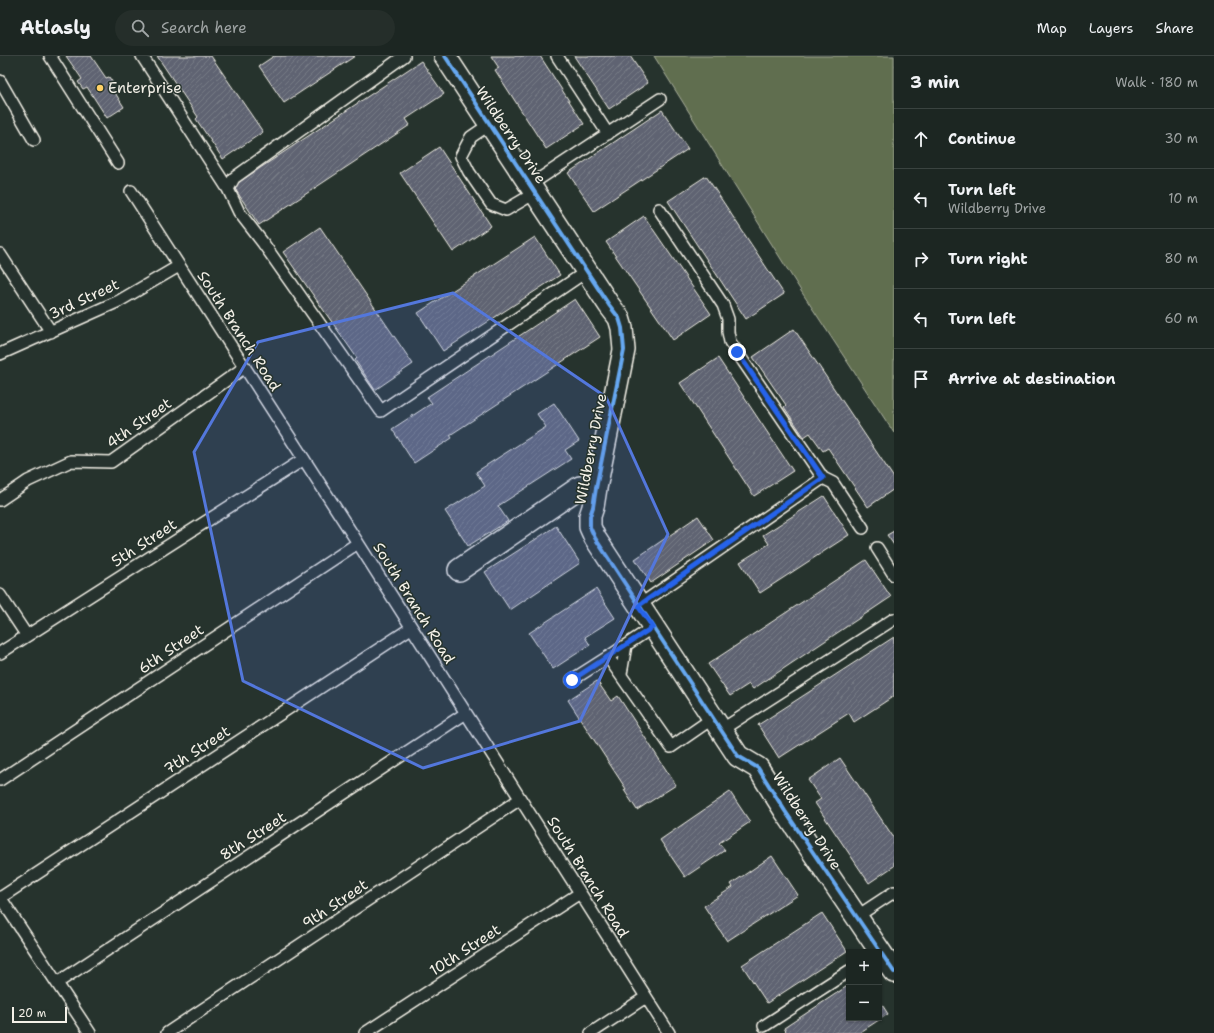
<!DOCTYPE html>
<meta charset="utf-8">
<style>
:root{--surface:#1c2622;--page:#252e2a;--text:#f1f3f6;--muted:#a0a5a5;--line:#3a4340}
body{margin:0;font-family:"Shantell Sans",sans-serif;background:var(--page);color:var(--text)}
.controls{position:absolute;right:12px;bottom:12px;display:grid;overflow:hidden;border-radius:0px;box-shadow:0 1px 3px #0004}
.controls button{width:36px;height:36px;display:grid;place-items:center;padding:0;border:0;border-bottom:1px solid var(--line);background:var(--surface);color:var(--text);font:20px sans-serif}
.scale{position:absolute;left:12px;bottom:10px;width:55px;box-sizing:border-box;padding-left:4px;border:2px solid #f4f1e8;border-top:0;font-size:11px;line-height:14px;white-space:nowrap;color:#f4f1e8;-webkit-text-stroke:3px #26332d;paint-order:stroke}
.stop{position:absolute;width:12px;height:12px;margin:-9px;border:3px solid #2563eb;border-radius:50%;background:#fff}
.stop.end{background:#2563eb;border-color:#fff;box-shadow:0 1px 4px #0008}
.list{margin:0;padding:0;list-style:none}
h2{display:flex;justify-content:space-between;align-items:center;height:52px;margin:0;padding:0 16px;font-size:17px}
h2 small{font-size:13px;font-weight:400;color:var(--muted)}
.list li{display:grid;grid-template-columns:26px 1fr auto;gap:12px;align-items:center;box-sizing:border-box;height:60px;padding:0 16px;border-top:1px solid var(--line)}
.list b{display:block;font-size:15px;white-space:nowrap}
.list p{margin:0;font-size:13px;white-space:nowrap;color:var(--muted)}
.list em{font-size:13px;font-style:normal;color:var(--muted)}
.icon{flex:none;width:22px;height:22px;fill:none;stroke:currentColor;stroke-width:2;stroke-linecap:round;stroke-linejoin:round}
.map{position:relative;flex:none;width:894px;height:977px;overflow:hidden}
header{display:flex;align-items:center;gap:24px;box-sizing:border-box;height:56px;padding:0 20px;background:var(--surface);border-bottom:1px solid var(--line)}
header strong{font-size:19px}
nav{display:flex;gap:22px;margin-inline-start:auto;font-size:14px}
.search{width:280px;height:36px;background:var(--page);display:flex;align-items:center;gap:10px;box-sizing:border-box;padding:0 14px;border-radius:22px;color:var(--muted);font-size:15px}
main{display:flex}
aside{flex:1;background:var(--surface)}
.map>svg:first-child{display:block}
.green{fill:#616e50;stroke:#aab09c}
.building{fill:url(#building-hatch);stroke:#f4f1e8}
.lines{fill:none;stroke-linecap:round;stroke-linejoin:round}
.lane-casing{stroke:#f4f1e8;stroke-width:14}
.street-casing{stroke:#f4f1e8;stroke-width:24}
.lane{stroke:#26332d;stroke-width:11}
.street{stroke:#26332d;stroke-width:21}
.cycleway-casing{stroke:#26332d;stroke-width:6}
.cycleway{stroke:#66a8f1;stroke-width:4}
.route{stroke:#2563eb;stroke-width:5}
.marked{fill:#5377dc;fill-opacity:0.2;stroke:#5377dc;stroke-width:3;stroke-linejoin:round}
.poi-dot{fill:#ffd166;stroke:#26332d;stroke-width:1.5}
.labels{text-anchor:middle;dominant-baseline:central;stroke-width:3;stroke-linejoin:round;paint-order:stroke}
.poi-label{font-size:15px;fill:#f4f1e8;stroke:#26332d;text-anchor:start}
.street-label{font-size:15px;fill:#f4f1e8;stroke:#26332d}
</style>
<header>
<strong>Atlasly</strong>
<div class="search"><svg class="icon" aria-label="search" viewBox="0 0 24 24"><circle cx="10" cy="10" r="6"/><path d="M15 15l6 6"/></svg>Search here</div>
<nav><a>Map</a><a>Layers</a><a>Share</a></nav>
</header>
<main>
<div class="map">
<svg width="894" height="977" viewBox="0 0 894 977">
<defs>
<pattern id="building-hatch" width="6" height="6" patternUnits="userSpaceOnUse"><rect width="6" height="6" fill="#5f6472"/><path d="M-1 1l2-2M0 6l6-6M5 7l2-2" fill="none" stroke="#777b86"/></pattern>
</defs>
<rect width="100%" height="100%" fill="#26332d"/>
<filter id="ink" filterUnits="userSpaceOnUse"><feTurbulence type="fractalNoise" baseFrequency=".025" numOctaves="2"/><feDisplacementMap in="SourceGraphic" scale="8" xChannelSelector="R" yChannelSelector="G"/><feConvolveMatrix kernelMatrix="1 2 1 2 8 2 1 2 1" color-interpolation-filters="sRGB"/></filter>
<g filter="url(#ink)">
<path class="green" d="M654,0H894V377L801,235Z"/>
<path class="building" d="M66,0H91L106,22L109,21L113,27L110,29L124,51L107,62L87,31L83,33L78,26L82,23Z
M157,0H211L263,76L223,103L196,63L198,61Z
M274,0H355L284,47L259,10Z
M491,0H540L584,68L546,93L495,14L499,12Z
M574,0H630L648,27L609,53Z
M421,5L444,38L406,63L410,69L259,169L233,130Z
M662,54L688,93L594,155L568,117Z
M439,91L491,170L453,196L400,117Z
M706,120L784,238L746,263L668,145Z
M644,160L711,258L673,284L606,186Z
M320,171L413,308L375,334L355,304L357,302L283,196Z
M535,181L560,219L443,295L418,257Z
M575,243L600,281L450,379L452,382L414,407L392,373L432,347L427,341Z
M794,273L894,422V433L868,451L828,392L823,395L810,377L804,381L784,351L786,349L753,301Z
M718,302L793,415L754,440L680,327Z
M554,347L579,385L565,394L571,403L498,450L508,465L468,490L445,455L485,430L476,416L546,371L537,358Z
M824,440L849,479L760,537L740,506L769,488L763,479Z
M698,460L714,484L651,527L635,503Z
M556,470L580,507L510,554L485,516Z
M894,475V489L887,479Z
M866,504L891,541L753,633L749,628L730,640L708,608Z
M596,533L615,562L585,581L590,589L553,613L529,577Z
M894,581V640L854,666L849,657L779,702L758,669Z
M597,625L611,645L618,640L676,729L637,754L624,734L626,733L568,644Z
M840,702L894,782V810L869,827L815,747L821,743L808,724Z
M730,736L750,766L719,787L725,794L685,821L660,784Z
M772,800L798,839L727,885L704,850L733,831L731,828Z
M822,857L847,895L767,947L742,909Z
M849,929V962H879V944L888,958L859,977H787L784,972Z"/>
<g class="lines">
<defs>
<path id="lane" d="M50,0L118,107
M142,0L228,133
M404,0L234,122L228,133L239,156L263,187L381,355L587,215
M557,0L608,78
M0,25L34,84
M490,68L471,81L461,100L469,116L491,148L506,154L535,137
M530,129L660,43
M131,135L358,487L669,977
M659,153L723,249L728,263V276L730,286L823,422L833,427L863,472
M0,198L51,276
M0,298L119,245L179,210
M0,444L28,425L71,405L111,406L245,311
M877,492L894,519
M0,539L27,580
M638,550L823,422
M653,571L608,601L671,691L713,662
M0,597L304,403
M621,618L626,589
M572,624L608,601
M721,674L894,563
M0,724L358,487
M0,841L90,977
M0,842L411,572
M856,861L894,836
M57,927L466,657
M764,970L849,915
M167,977L520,743
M365,977L580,837
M591,977L646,941"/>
<path id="street" d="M445,0L609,249L619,262L622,272L624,294L596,432L593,451L590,460V471L595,482L738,700L758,712L785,755L894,916
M459,514L580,431L596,432"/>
</defs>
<use href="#lane" class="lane-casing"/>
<use href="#street" class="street-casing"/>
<use href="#lane" class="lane"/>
<use href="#street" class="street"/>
<defs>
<path id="cycleway" d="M445,0L609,249L619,262L622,272L624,294L596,432L593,451L590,460V471L595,482L738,700L758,712L785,755L894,916"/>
</defs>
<use href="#cycleway" class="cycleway-casing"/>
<use href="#cycleway" class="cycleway"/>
</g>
</g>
<g class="lines" filter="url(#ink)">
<path class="route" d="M572,624L653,571L638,550L823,422L737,296"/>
</g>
<path class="marked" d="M453,237L606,341L668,478L580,665L423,712L243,625L194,396L258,286Z"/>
<circle class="poi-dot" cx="100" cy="32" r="4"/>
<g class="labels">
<g class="poi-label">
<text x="108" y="32">Enterprise</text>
</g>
<g class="street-label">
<text transform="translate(511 79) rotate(56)">Wildberry Drive</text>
<text transform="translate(84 243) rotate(-25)">3rd Street</text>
<text transform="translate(239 275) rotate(57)">South Branch Road</text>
<text transform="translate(139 367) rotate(-35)">4th Street</text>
<text transform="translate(591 393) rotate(-79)">Wildberry Drive</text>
<text transform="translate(144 487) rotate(-33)">5th Street</text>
<text transform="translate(414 547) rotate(58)">South Branch Road</text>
<text transform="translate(171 593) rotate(-34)">6th Street</text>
<text transform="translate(197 694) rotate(-33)">7th Street</text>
<text transform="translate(807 765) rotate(57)">Wildberry Drive</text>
<text transform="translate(253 780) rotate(-33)">8th Street</text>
<text transform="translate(588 821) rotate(58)">South Branch Road</text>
<text transform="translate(335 848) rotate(-34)">9th Street</text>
<text transform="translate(465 894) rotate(-33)">10th Street</text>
</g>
</g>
</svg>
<div class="controls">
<button>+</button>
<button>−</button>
</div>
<div class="scale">20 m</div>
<div class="stop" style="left:572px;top:624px"></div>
<div class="stop end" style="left:737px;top:296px"></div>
</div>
<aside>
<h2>3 min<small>Walk · 180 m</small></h2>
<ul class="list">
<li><svg class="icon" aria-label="ahead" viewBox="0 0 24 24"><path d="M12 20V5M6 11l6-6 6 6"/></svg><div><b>Continue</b></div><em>30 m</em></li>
<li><svg class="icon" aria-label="left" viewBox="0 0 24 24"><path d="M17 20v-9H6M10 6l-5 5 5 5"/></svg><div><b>Turn left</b><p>Wildberry Drive</p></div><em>10 m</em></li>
<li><svg class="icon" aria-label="right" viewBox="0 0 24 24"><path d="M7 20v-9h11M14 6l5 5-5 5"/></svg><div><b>Turn right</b></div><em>80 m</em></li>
<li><svg class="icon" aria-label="left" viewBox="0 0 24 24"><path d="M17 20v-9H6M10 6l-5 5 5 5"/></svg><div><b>Turn left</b></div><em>60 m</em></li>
<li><svg class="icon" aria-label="arrive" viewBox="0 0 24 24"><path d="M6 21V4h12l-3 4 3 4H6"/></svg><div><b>Arrive at destination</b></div></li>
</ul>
</aside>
</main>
